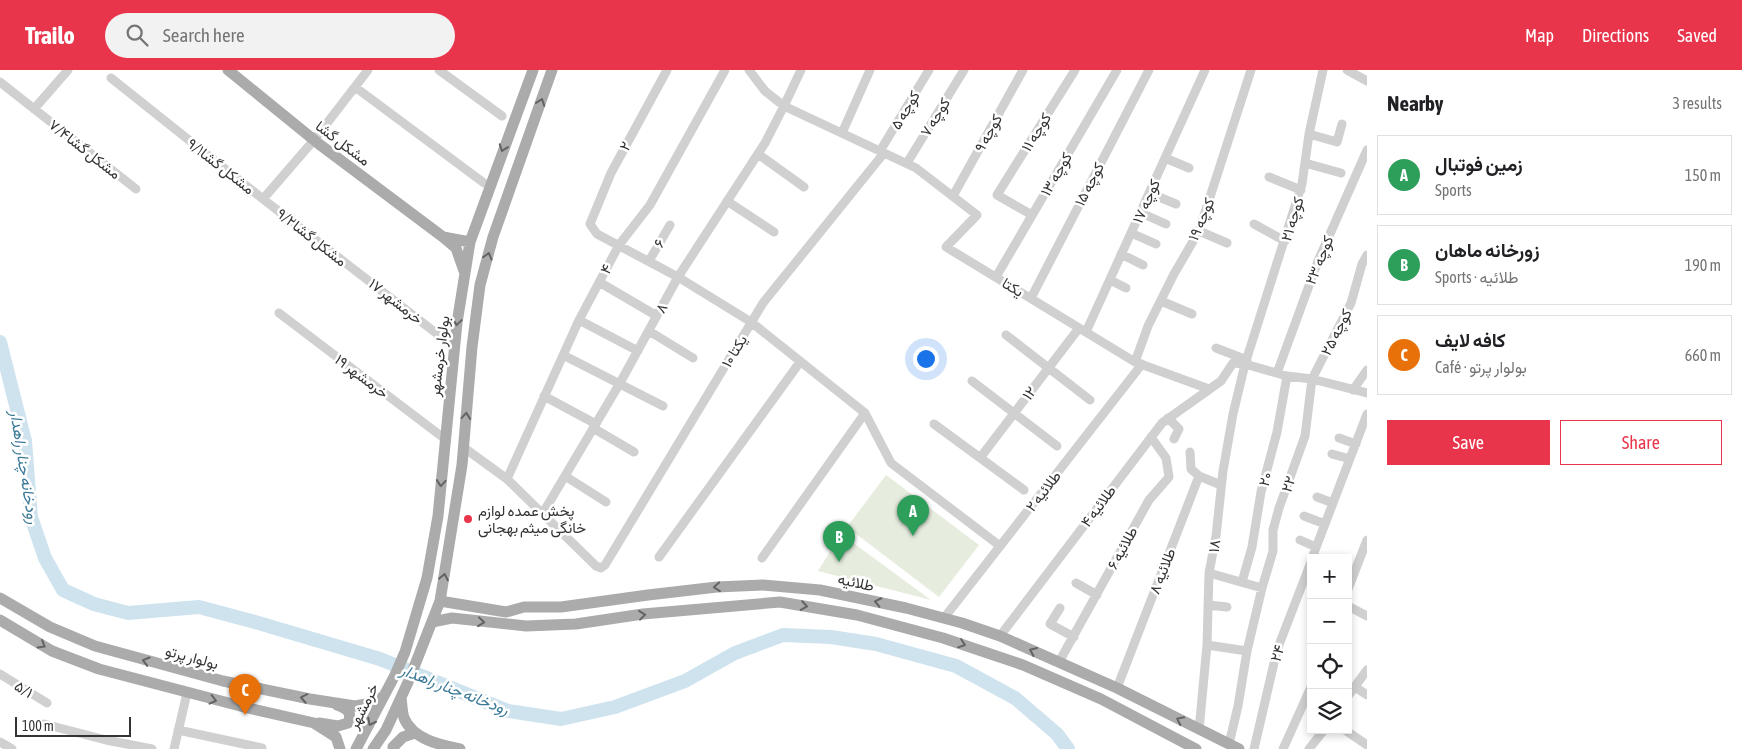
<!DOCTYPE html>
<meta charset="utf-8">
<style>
:root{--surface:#fff;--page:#f2f2f2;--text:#202124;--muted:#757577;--line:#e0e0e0;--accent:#e9354b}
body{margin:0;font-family:"Asap Condensed",Vazirmatn,sans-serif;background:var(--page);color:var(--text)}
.controls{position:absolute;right:15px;bottom:15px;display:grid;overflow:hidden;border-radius:0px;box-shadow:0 2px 8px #0003}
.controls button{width:45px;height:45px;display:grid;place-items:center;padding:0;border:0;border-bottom:1px solid var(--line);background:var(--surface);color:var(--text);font:25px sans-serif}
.scale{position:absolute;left:15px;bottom:12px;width:116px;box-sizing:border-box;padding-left:5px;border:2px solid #333;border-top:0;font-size:14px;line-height:18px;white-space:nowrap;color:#333;-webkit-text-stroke:4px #fff;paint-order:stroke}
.you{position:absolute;left:925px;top:288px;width:18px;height:18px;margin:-12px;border:4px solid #fff;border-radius:50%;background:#1a73e8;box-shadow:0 0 0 8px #1a73e833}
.badge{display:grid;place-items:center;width:32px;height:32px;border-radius:50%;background:var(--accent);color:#fff;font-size:16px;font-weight:700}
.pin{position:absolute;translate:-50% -41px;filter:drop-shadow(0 1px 2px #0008)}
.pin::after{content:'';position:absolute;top:26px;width:18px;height:15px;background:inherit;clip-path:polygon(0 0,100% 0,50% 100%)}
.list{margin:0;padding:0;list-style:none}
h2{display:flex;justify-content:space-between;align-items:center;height:65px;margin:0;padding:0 20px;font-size:21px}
h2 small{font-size:16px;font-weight:400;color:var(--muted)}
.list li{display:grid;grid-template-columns:32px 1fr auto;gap:15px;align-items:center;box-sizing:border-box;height:80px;margin:0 10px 10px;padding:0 10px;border:1px solid var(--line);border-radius:0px}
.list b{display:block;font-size:19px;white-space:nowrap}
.list p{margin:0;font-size:16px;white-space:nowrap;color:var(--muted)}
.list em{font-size:16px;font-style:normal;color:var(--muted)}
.actions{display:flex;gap:10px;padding:15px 20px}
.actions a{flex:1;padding:11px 0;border:1px solid var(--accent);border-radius:0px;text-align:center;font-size:18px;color:var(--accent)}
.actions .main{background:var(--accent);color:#fff}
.icon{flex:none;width:28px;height:28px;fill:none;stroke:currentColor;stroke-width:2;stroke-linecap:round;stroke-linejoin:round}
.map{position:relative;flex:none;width:1367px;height:679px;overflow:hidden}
header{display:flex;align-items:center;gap:30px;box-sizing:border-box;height:70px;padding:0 25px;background:var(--accent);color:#fff}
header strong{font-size:24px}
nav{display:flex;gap:28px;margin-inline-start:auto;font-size:18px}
.search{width:350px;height:45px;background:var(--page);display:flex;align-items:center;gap:12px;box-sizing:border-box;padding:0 18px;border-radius:28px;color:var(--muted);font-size:19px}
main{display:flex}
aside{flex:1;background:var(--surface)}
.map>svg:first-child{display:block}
.green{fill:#e6ecde}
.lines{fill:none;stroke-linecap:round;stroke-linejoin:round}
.river{stroke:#cee3ee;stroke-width:14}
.minor{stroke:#d0d0d0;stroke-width:9}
.major{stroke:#ababab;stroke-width:11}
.oneway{stroke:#636363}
.poi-dot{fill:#e9354b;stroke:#fff;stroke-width:2}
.labels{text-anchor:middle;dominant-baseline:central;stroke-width:5;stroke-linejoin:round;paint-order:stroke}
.street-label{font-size:15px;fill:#333;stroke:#fff}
.poi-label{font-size:15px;fill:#333;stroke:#fff;text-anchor:start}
.water-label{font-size:16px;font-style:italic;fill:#3d7a98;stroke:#fff}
</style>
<header>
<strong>Trailo</strong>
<div class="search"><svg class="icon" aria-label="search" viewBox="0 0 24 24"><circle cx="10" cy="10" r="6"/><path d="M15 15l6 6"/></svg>Search here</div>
<nav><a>Map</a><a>Directions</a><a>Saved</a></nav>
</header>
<main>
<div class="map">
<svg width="1367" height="679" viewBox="0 0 1367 679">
<rect width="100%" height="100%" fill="#fff"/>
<path class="green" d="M886,405L979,475L939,527L847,457Z
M841,464L931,530L818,501Z"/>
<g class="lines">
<path class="river" d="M0,272L25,371L31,447L45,488L63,520L94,534L128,543L199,537L255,552L380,589L508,641L561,649L615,637L685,611L735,583L783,565L831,567L876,574L956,596L1015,628L1057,664L1068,679"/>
<path class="minor" d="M439,0L502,46
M667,0L611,103L590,154L597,164L678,207L751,252L865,343L891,393L1000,476
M749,0L765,21L784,36L916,98L977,145L946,177L1135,292L1209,319
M1347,0L1367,11
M111,8L263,129L454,277
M0,12L136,119
M355,17L484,113
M34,39L68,0
M842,63L870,0
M1309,64L1337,72L1342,54
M880,81L929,0
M758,84L804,117
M1165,88L1189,98
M907,93L964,0
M1305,93L1341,103
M1269,107L1301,120
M1149,123L1176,134
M953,126L1023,0
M263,129L314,70L368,0
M727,131L774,162
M1141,143L1166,154
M1032,145L997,125L1075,0
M1254,154L1285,171
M1199,161L1227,173
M1131,163L1156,174
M1121,184L1143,195
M649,191L670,155
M996,207L1117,0
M1110,210L1126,218
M599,212L657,246
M1031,228L1149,0
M1161,231L1192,244
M279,243L445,369
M579,250L638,281
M649,261L693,288
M1086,262L1205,0
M1006,265L1090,330
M1216,278L1247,290
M563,285L663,336
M1135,292L1148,256L1174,204L1199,161L1251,0
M1277,303L1318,191L1367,80
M972,311L1057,376
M1353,320L1367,300
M544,326L596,354
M1168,348L1179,359L1174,369
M934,354L1024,420
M593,358L634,382
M1339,368L1356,374
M463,377L507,409L596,496L601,498L605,495L763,233L884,83
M1190,382L1191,399L1199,406
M1332,384L1350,389
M980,388L1079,258
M565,406L606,432
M507,409L579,250L619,175L650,135L725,0
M1317,427L1333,433
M543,443L620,313L678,207L765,73L784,36L801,0
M1304,446L1325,454
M1300,470L1316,477
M659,487L800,292
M762,488L865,343
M1312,488L1367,344
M1209,503L1262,518
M1242,512L1252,477L1261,422L1277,362L1287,306
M1076,513L1097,525
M1348,519L1367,470
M1208,535L1227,537
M1348,536L1367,546
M1060,538L1050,554L1074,567
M944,548L1142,294
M1000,566L1162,353L1221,311L1233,293L1245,294L1287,306L1312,309L1367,323
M1207,575L1247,581
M1059,592L1149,430L1169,407L1166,388L1151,367
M0,604L47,633
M1355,617L1367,625
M1117,618L1199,406L1221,415
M1348,626L1367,600
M44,654L106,670L152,679
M178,660L262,678
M1199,660L1207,575L1209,503L1216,466L1223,401L1233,344L1245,294L1302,114L1309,64L1323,0
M1345,660L1367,675
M0,672L12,679
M1229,674L1238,636L1247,581L1262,518L1273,481V460L1279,438L1305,366L1312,309L1351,233L1362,194L1367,185
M174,679L187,623
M1254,679L1277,580L1311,492
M1283,679L1311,617
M1309,679L1324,660"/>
<path class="major" d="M228,0L319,74L443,167
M464,201L456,178L443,167L470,172
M0,528L50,557L95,576L223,611L310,629L355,636L372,633L384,626
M440,531L506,542L524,537H561L648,525L717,517L763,515L820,520L906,538L962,553L1000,566L1117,618L1239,679
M0,550L52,581L99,599L244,637L314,653L336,667L340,679
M432,552L452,548L526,556L576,554L643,544L780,532L857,545L943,568L1023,595L1101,629L1196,679
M401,628C402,634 402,642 404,648C413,669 439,675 460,679
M319,653L338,656L348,653C353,642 346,638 337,635
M356,679L395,605L405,582L427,508L438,446L457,253L470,172L533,0
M373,679L386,660L409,610L440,531L462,395L472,277L480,215L493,167L552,0
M394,679L393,677L403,667L415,663"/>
</g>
<defs><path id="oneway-chevron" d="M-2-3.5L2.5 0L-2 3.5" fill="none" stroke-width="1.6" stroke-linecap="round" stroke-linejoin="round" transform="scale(1.25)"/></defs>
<g class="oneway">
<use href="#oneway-chevron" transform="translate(541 32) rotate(-70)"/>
<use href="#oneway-chevron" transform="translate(503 78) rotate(110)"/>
<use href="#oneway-chevron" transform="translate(488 186) rotate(-75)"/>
<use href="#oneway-chevron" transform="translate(457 252) rotate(98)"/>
<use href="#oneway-chevron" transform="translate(466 346) rotate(-85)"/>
<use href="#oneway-chevron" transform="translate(441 413) rotate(95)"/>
<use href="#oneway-chevron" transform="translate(444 507) rotate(-79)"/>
<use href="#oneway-chevron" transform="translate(717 517) rotate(175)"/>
<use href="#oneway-chevron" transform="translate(878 532) rotate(-168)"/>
<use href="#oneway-chevron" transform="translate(804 536) rotate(9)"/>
<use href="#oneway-chevron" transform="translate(642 545) rotate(-7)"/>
<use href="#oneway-chevron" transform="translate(481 552) rotate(6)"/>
<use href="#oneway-chevron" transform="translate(962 574) rotate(19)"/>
<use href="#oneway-chevron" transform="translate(42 575) rotate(30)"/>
<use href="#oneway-chevron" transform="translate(1033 581) rotate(-156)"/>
<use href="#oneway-chevron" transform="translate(146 591) rotate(-164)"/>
<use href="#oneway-chevron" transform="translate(304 628) rotate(-169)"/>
<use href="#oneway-chevron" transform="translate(213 630) rotate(14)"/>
<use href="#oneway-chevron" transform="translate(1180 650) rotate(-154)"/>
<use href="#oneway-chevron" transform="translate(371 652) rotate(117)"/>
</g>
<circle class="poi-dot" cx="468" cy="449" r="5"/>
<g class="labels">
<g class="street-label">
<text transform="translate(905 40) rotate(-59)">کوچه ۵</text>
<text transform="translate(935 47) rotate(-58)">کوچه ۷</text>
<text transform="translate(1036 62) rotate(-58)">کوچه ۱۱</text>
<text transform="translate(988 63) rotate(-61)">کوچه ۹</text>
<text transform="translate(343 73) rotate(37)">مشکل گشا</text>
<text transform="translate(625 76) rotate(-63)">۲</text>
<text transform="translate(85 79) rotate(38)">مشکل گشا۷/۴</text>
<text transform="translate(221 96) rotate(38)">مشکل گشا۹/۱</text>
<text transform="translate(1056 104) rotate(-60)">کوچه ۱۳</text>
<text transform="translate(1089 114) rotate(-63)">کوچه ۱۵</text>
<text transform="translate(1146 131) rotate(-66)">کوچه ۱۷</text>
<text transform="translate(1201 149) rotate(-67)">کوچه ۱۹</text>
<text transform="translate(1292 149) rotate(-73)">کوچه ۲۱</text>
<text transform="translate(312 167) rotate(38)">مشکل گشا۹/۲</text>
<text transform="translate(659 173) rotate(-59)">۶</text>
<text transform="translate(1319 190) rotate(-68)">کوچه ۲۳</text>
<text transform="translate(606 199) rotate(-62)">۴</text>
<text transform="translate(1013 217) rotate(31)">یکتا</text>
<text transform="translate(396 231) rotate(38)">۱۷ خرمشهر</text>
<text transform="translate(661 238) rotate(-61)">۸</text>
<text transform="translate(1336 262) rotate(-63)">کوچه ۲۵</text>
<text transform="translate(734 281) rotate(-59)">۱۰ یکتا</text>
<text transform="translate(439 286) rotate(-83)">بولوار خرمشهر</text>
<text transform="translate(362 306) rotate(37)">۱۹ خرمشهر</text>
<text transform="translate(1029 323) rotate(-53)">۱۲</text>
<text transform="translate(1265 409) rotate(-74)">۲۰</text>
<text transform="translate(1288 414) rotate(-71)">۲۲</text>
<text transform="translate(1043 421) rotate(-52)">طلائیه ۲</text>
<text transform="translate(1098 436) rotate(-53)">طلائیه ۴</text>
<text transform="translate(1214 476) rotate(-81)">۱۸</text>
<text transform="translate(1122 478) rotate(-61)">طلائیه ۶</text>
<text transform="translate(1162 501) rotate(-69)">طلائیه ۸</text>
<text transform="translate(856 512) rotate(12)">طلائیه</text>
<text transform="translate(1277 583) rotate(-74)">۲۴</text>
<text transform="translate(192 587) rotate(15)">بولوار پرتو</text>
<text transform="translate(24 619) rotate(32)">۵/۱</text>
<text transform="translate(363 636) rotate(-63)">خرمشهر</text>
</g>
<g class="poi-label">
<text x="478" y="440">پخش عمده لوازم<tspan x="478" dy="17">خانگی میثم بهجانی</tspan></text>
</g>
<g class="water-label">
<text transform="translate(25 397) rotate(81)">رودخانه چنار راهدار</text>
<text transform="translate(455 619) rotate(21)">رودخانه چنار راهدار</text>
</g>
</g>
</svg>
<div class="controls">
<button>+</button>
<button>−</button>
<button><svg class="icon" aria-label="locate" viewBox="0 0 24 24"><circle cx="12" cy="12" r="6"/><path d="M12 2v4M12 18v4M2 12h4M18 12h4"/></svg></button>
<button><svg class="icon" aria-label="layers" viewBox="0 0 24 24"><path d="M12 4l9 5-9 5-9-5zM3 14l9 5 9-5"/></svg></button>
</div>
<div class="scale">100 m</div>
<div class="you"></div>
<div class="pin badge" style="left:913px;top:466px;background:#2e9e5b">A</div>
<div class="pin badge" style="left:839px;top:492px;background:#2e9e5b">B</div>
<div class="pin badge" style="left:245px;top:645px;background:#e8710a">C</div>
</div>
<aside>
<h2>Nearby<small>3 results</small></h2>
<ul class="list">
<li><span class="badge" style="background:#2e9e5b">A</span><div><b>زمین فوتبال</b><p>Sports</p></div><em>150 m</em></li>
<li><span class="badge" style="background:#2e9e5b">B</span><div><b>زورخانه ماهان</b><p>Sports · طلائیه</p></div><em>190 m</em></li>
<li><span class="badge" style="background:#e8710a">C</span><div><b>کافه لایف</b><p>Café · بولوار پرتو</p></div><em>660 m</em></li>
</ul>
<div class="actions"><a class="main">Save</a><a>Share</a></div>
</aside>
</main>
